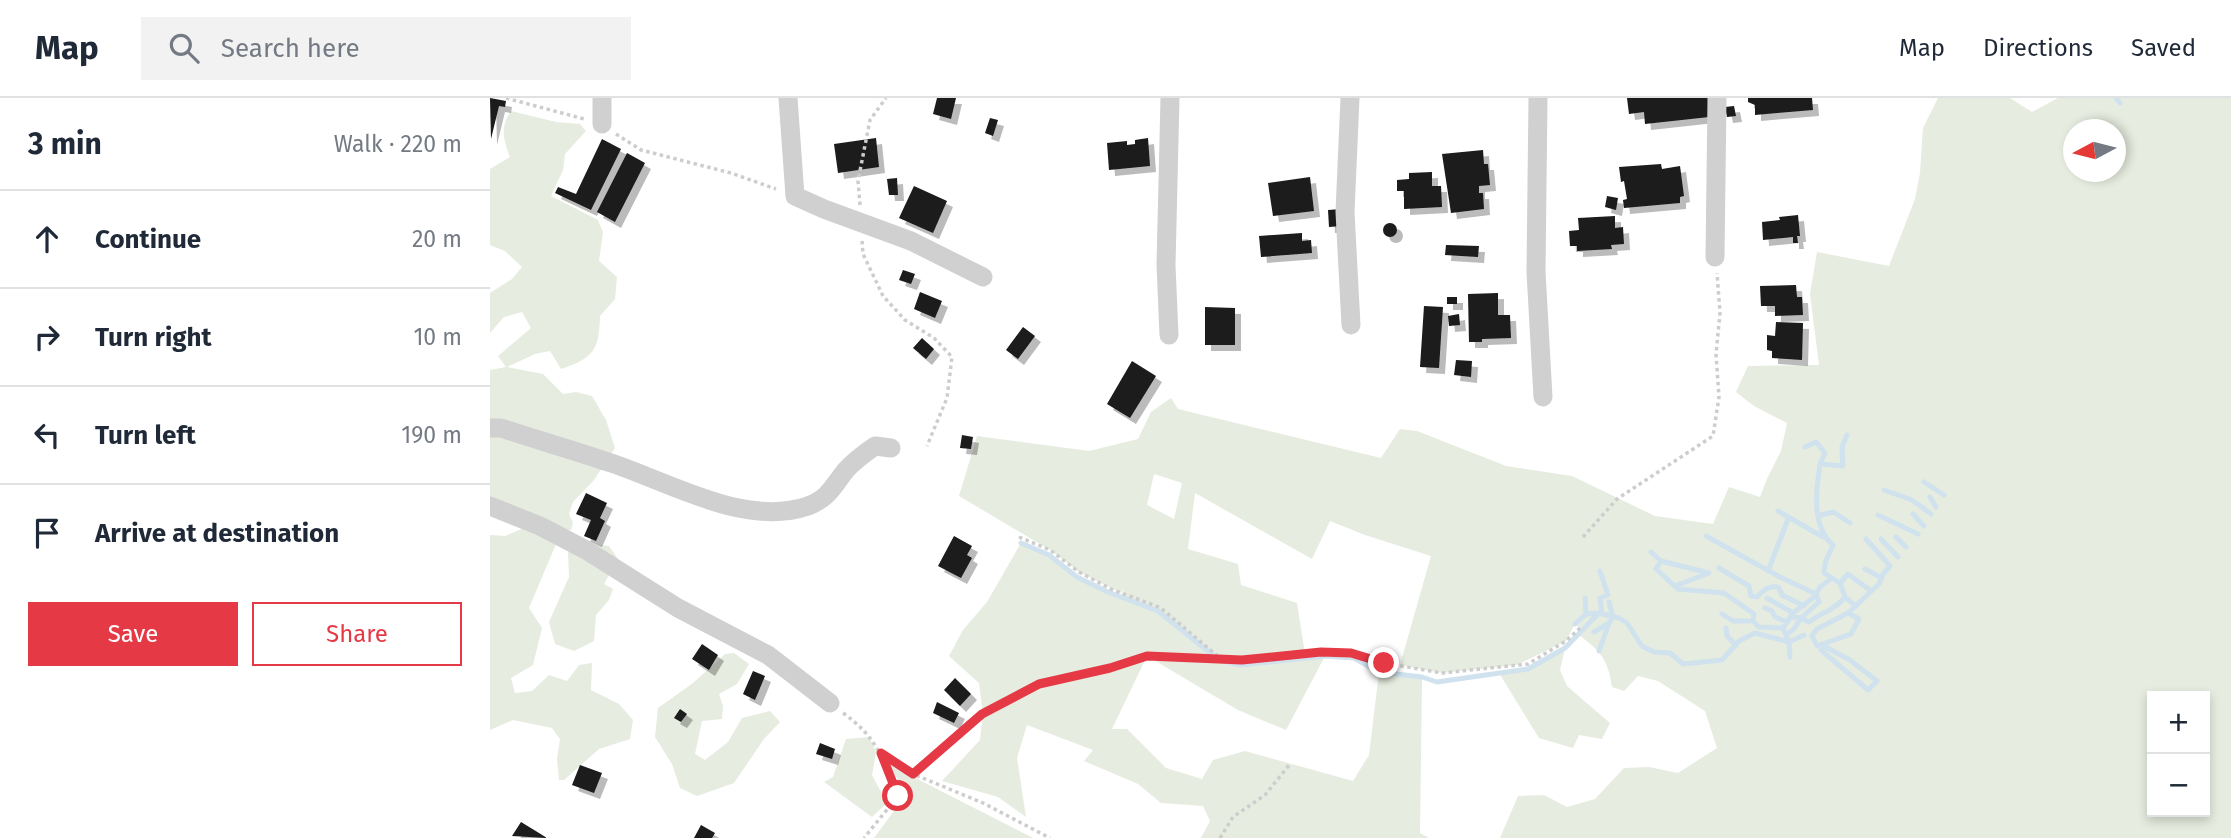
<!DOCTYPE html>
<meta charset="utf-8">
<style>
:root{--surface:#fff;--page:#f2f2f3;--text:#1f2937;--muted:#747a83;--line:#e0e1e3;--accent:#e63946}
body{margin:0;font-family:"Fira Sans",sans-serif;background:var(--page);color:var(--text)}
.controls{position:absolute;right:21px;bottom:21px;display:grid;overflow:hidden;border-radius:0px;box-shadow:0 4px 10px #0003}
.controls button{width:63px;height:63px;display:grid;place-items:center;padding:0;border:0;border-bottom:2px solid var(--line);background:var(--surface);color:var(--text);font:35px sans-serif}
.compass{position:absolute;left:1573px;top:21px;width:63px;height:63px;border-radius:50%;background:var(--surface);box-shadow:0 4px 10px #0003;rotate:263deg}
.stop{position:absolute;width:21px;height:21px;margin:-16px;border:5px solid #e63946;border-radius:50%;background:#fff}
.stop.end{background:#e63946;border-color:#fff;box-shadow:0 2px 7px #0008}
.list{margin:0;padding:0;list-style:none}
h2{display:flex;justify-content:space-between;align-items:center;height:91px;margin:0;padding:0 28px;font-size:30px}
h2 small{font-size:23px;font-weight:400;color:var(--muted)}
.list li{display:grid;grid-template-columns:46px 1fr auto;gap:21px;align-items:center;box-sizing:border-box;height:98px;padding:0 28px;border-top:2px solid var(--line)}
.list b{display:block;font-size:26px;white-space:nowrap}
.list em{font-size:23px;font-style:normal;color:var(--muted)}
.actions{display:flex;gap:14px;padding:21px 28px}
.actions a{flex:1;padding:16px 0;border:2px solid var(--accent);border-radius:0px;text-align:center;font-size:24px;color:var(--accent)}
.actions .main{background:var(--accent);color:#fff}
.icon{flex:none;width:38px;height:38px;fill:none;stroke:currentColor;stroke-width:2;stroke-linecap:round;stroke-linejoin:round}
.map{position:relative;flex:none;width:1741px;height:740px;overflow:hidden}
header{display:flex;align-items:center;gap:42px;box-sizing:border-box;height:98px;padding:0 35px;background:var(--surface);border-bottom:2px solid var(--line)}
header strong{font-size:33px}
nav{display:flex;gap:38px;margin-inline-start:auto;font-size:24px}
.search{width:490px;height:63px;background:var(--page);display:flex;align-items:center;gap:18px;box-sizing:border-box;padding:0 24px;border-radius:0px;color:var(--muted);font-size:26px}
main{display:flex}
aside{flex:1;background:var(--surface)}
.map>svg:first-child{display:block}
.green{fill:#e6ecdf;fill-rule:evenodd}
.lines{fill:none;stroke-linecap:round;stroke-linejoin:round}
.stream{stroke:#cfe2ee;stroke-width:5}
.building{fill:#1a1a1a;filter:url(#shadow)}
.path{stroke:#cdcdcd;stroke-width:3.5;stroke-dasharray:3.5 3.5;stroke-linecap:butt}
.minor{stroke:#d0d0d0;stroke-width:19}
.route{stroke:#e63946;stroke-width:9}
</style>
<header>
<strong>Map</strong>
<div class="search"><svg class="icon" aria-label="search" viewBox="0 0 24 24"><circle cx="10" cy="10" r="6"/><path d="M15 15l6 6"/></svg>Search here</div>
<nav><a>Map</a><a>Directions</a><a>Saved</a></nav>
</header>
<main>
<aside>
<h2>3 min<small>Walk · 220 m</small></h2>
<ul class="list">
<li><svg class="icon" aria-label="ahead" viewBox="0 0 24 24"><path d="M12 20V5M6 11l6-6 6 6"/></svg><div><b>Continue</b></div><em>20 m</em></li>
<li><svg class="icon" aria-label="right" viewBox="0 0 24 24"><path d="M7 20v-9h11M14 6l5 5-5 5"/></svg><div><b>Turn right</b></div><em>10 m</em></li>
<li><svg class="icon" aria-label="left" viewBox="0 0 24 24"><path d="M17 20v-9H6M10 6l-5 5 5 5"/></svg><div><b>Turn left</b></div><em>190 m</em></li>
<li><svg class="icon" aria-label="arrive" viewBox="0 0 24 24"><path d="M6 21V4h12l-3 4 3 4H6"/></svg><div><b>Arrive at destination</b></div></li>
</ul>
<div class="actions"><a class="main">Save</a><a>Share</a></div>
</aside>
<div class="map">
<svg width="1741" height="740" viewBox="0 0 1741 740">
<defs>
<filter id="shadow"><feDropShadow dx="6" dy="6" stdDeviation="0" flood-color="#0004"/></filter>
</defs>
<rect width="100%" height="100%" fill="#fff"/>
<path class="green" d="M1448,0H1520L1542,14L1568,0H1741V740H1010L1028,698L1054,697L1077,709L1105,701L1134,670L1159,669L1188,675L1227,650L1215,613L1168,583L1148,578L1134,593L1122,589C1118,561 1111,554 1089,537L1090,530L1085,526L1076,543L1027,567L952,575L910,567L941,458L875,437L840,423L822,461L705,395L698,451L748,466L751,487L807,505L815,556L835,558L796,632L748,612L657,558L622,631H637L676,670L712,681L723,662L755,653L863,683L879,657L889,574L932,579L930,735L939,740H711L720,723L713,708L671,705L648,686L594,663L603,652L537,627L527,660L536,719L508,699L452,683L490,642L493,616L489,585L459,558L473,532L497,504L531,445L559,457L587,479L631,499L634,490L631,495L589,474L560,452L469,398L487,338L599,353L648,341L661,314L681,300L688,311L891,360L910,331L927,333L1016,368L1082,378L1165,418L1223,426L1239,389L1270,399L1277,381L1291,353L1297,325L1264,308L1246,294L1258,268L1329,267L1320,196L1327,154L1399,168L1425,101L1430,75L1433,30ZM1584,32H1626V74H1584ZM664,376L692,385L684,421L657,407ZM1715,598V714H1662V598Z
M21,13L66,24L90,26L96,33L75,56L73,72L61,98L108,122L113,134L109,163L127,179L125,201L110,218C109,252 104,260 71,271L60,253L45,256L17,269L53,276L73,296L86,294L102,298L116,322L125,350L104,382L83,404L79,416L83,425L81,432H72L39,510L52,530L43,567L21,580L25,595L42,593L59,577L77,583L89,567L102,565L101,592L129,606L143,622L140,641L109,651L74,682H69L67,661L70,641L62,630L23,622L0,632V437L15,438L53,422L0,401V272L16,269L8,258L41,230L32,214L14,219L0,235V195L22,181L32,169L15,153L0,147V71L20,59C13,41 10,29 21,13Z
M93,445L119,448L128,461L114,486L123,491L119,502L106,517L104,543L84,553L65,546L59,524L79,479L78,454Z
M1075,550L1070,572L1077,588L1120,625L1112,641L1089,637L1083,650L1049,640L1009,575L1038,571Z
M244,555L259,566L247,586L229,596L233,608L232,621L212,623L205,656L215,662L238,644L252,620L280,613L290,624L274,641L244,685L207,698L190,690L182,666L165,639L168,610L203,585L235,556Z
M379,639L386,654L382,677L397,705L382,719L334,684L343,679L356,641Z
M396,665L543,740H384L418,694Z"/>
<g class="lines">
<path class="stream" d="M1626,0L1630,5
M1357,337L1352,349L1353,368L1330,366C1326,393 1321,428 1343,447L1335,465L1334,475L1350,485L1355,499L1366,508
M1315,349L1326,344L1335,355L1330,366
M1434,384L1454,397
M1394,392L1422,402L1441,416
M1440,399L1446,409
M1288,413L1333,439
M1423,416L1434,428
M1388,417L1428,436
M1328,418L1343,414L1360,425
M1216,438L1290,479L1326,496L1329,504L1311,520L1300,519
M1406,439L1416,449
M1391,441L1408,459
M531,445L559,457L587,479L618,494L668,513L729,562L751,567L835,558L864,560L889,574L932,579L947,584L1038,571L1075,550L1109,515
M1161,454L1171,463L1166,471L1188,491L1234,495L1264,516L1263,523L1269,529L1293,530
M1171,463L1219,475L1185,488
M1229,470L1259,488L1261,498L1267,499C1273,492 1278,488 1288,489L1293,498
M1375,471L1392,480
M1110,473L1118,497L1110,500L1112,516
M1278,473L1298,421
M1350,485L1358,476L1381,493
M1292,497L1314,508
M1095,500L1096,516
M1277,500L1303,515
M1275,510L1282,513L1285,519L1297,524
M1232,516L1243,523H1263
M1085,526L1096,516L1109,515L1129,520L1137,525L1152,548L1164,554L1180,555L1193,566L1232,562L1249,543L1265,535L1299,544L1314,537
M1236,530L1237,538L1246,547
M1104,534L1119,525
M1296,537L1304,531L1311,520L1319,524C1332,514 1345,512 1355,499
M1327,548L1361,536L1369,521L1358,515L1389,486L1393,476L1400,468L1376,441
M1327,548L1322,538L1327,531L1358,515
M1331,552L1378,592L1387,583L1360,562L1332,547
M1109,553L1119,525L1123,519L1119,504
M1300,559L1299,544L1293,530L1303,515L1324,499L1330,489L1342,480"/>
</g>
<path class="building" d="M0,0L16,3L15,9L9,8L1,41Z
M447,0H466L461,21L443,16Z
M1137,0H1220L1219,19L1155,26L1154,14L1139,16Z
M1258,0H1322L1323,12L1265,17V7L1258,4Z
M1244,8L1246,18L1237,19L1235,9Z
M500,20L508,22L503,38L495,35Z
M386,40L389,69L348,75L344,46Z
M658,40L660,68L619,72L617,45L637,43V47L645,46V42Z
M112,41L131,51L101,112L65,95L68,89L86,96Z
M993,52L994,66H998L1000,87L989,88V95H993L994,111L961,115L952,56Z
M137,55L155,65L125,124L107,114Z
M1171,66L1172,71L1190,68L1194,98L1190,99V105L1134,110L1133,102L1137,101L1134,83L1131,84L1129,69Z
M942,74V88H951L952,109L914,111V93H907V82L919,81V75Z
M820,79L824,113L783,118L778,85Z
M407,80L408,97H399L397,81Z
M424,88L457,103L443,135L409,120Z
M1117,98L1128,100L1126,112L1115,109Z
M851,111L852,128L839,129L838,112Z
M1308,117L1310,138H1307L1308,145H1303V139L1273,142L1272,124L1290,122L1289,119Z
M1125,118V130L1133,129L1134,146L1121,147L1122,151L1087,153V148H1080L1079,133L1089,132L1088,120Z
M893 132a7 7 0 1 1 14 0a7 7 0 1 1-14 0Z
M812,135V143L821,142L822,155L771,159L769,138Z
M956,147L989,148L988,159L955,157Z
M413,172L425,176L421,186L409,182Z
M1306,187L1307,199H1312L1313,217L1285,218V208H1271L1270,188Z
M430,194L452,203L445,220L424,211Z
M1008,195V217H1020L1021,240L992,241V244H979L978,196Z
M957,199H967V206H957Z
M934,208L953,209L949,270L930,269Z
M715,209L745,210V247H715Z
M969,216L970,227L959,228L958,218Z
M1286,224L1313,225L1312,262L1282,260V253L1277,252V237L1285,238Z
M533,229L545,238L528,261L516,252Z
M432,240L444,251L436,261L423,250Z
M966,262L982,263L981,279L964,277Z
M642,263L666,278L640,320L617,306Z
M472,337L483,339L481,351L470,350Z
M96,395L117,405L110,420L115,423L106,443L94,438L101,422L86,416Z
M464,438L482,448L477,457L482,460L471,480L448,468Z
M212,546L228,557L219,572L202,561Z
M263,573L275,578L265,602L253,596Z
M465,580L481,596L470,608L454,592Z
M447,604L469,615L464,625L443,615Z
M190,611L197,616L191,624L184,620Z
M330,645L345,651L342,661L326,656Z
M90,667L112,675L104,695L82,687Z
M31,724L49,735L57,740L22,738Z
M211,727L225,735L222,740H204Z"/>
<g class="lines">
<path class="path" d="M16,0L94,21
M126,36L151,52L241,75L286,91
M370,107L368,83L380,22L396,0
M372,143L373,156L393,198L415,222L444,240L462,259L457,300L437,348
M529,439L560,452L589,474L621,491L671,510L731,561L752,562L831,554L861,555L894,565L952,575L1038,566L1076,543L1090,530
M1093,439L1127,401L1223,338L1229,299L1226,256L1230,215L1227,175
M353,615C387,639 393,661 408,698L374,740
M391,655L423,676L493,705L560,740
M423,676L493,616L549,586L619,570L657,558L729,561
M730,740L743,719L775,697L800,666"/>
<path class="minor" d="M298,0L305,98L334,111L421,143L493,179
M860,0L855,114L861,227
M1048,0L1046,174L1053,299
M112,26V0
M1225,159L1227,0
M679,237L676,167L680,0
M0,330H11C47,342 83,352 118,364C178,383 254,430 318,408C339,400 343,388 356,372C364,363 375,355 385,348L401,350
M0,408L50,428L96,452L188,510L278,557L340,605"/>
</g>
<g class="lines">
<path class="route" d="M408,698L391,655L423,676L492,616L549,586L620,570L657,558L752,562L831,554L861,555L894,565"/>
</g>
</svg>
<div class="controls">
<button>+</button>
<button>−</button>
</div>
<svg class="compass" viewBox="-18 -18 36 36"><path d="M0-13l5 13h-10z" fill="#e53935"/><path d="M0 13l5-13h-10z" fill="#747a83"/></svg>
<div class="stop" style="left:408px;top:698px"></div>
<div class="stop end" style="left:894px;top:565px"></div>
</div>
</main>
